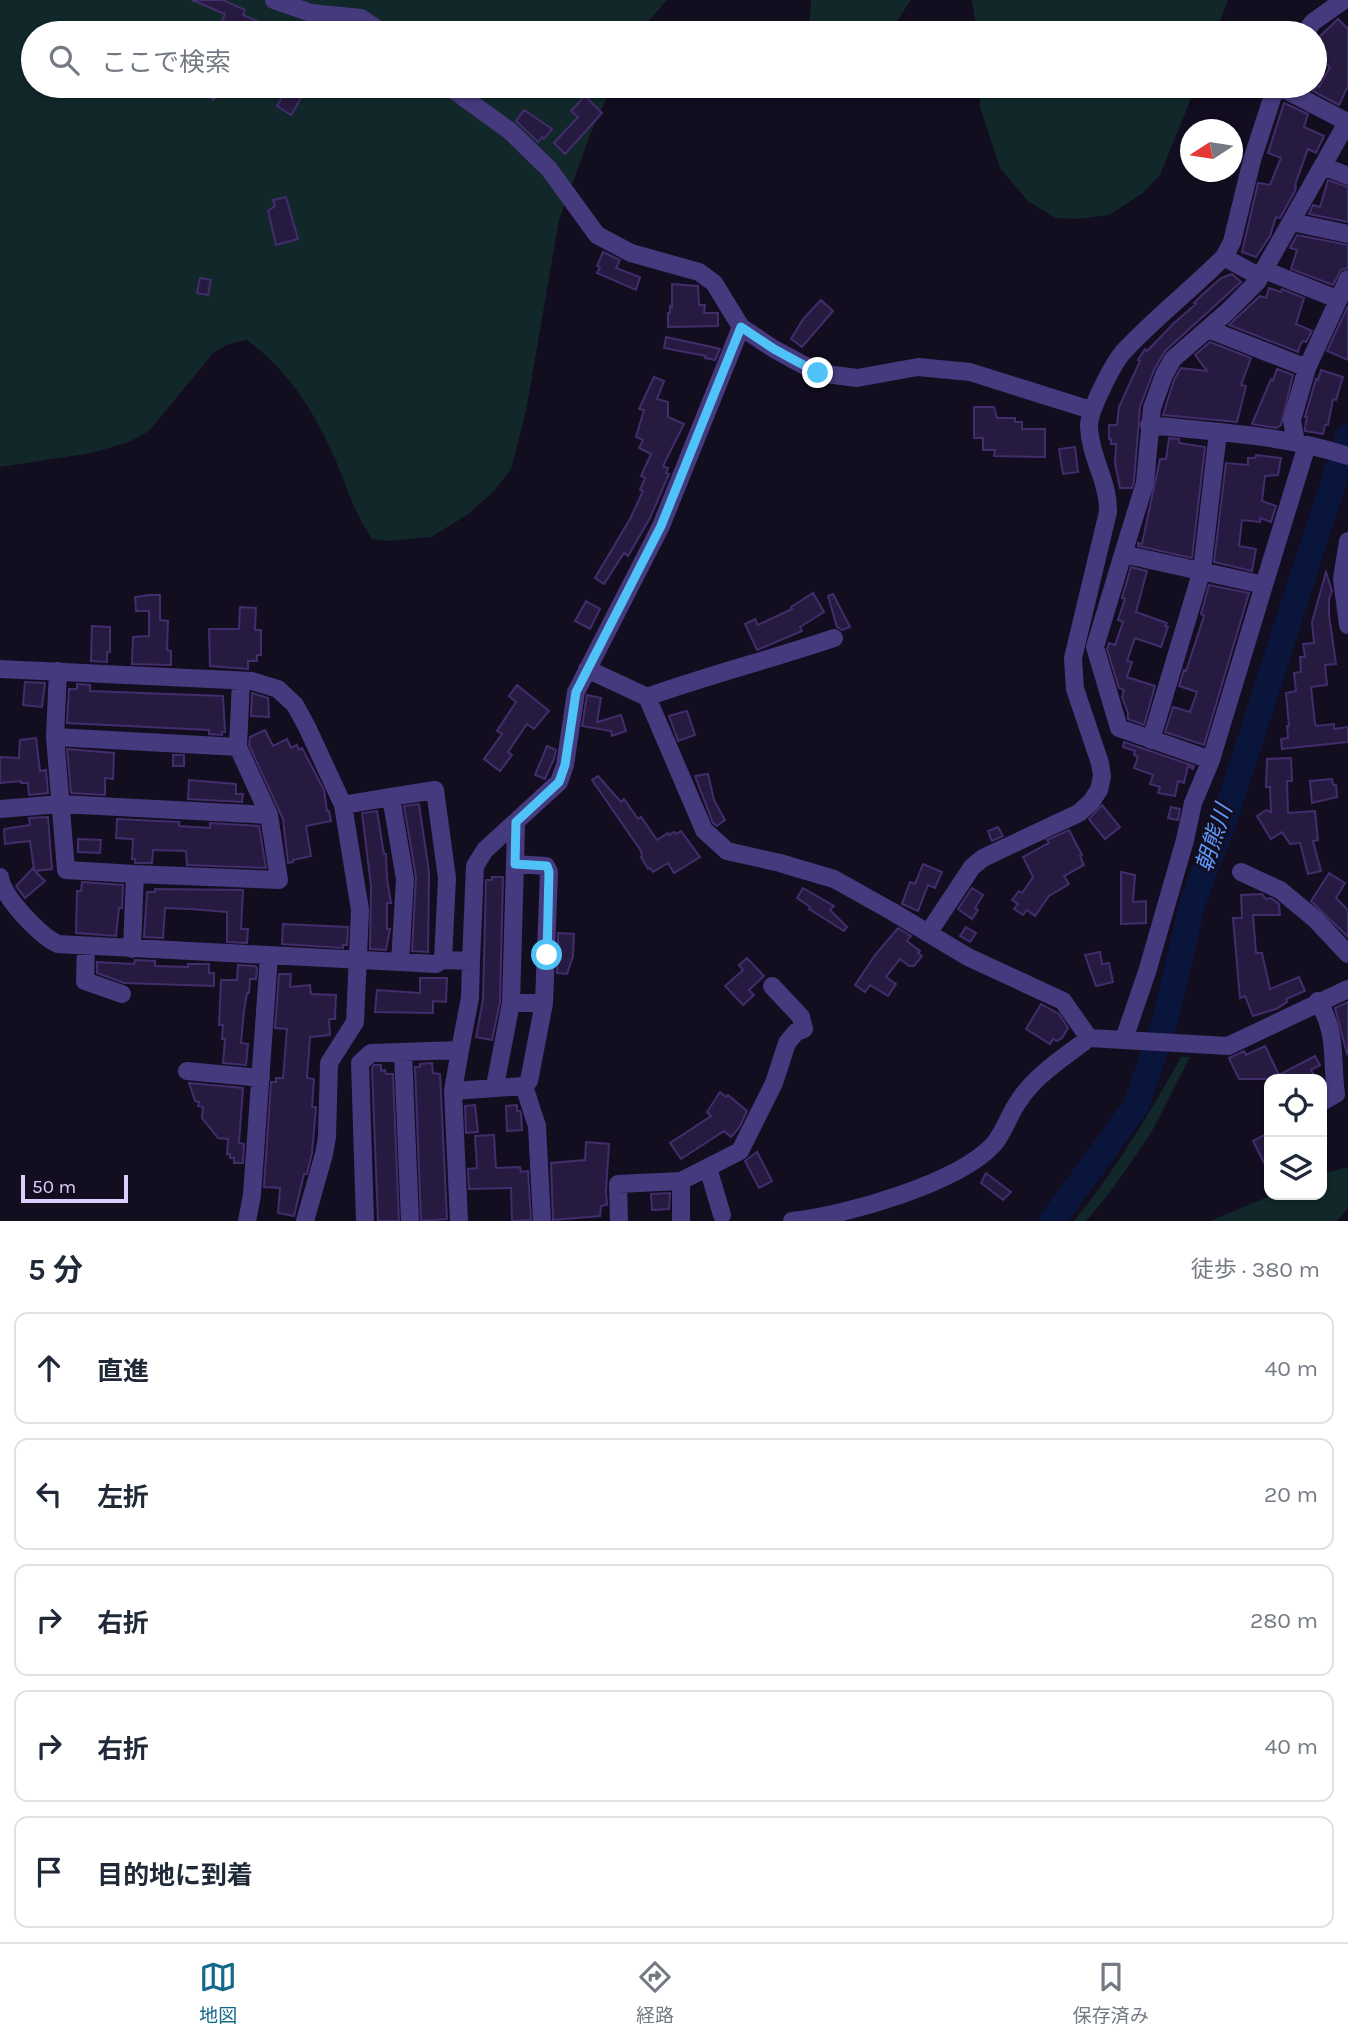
<!DOCTYPE html>
<html lang="ja">
<meta charset="utf-8">
<style>
:root{--surface:#fff;--page:#f2f2f3;--text:#1f2937;--muted:#747a83;--line:#e0e1e3;--accent:#14698b}
body{margin:0;font-family:Karla,"Noto Sans JP",sans-serif;background:var(--page);color:var(--text)}
.controls{position:absolute;right:21px;bottom:21px;display:grid;overflow:hidden;border-radius:14px;box-shadow:0 2px 5px #0004}
.controls button{width:63px;height:63px;display:grid;place-items:center;padding:0;border:0;border-bottom:2px solid var(--line);background:var(--surface);color:var(--text);font:35px sans-serif}
.compass{position:absolute;left:1180px;top:119px;width:63px;height:63px;border-radius:50%;background:var(--surface);box-shadow:0 2px 5px #0004;rotate:258deg}
.scale{position:absolute;left:21px;bottom:18px;width:107px;box-sizing:border-box;padding-left:7px;border:4px solid #dacefe;border-top:0;font-size:19px;line-height:24px;white-space:nowrap;color:#dacefe;-webkit-text-stroke:5px #130d20;paint-order:stroke}
.stop{position:absolute;width:21px;height:21px;margin:-16px;border:5px solid #4fc3f7;border-radius:50%;background:#fff}
.stop.end{background:#4fc3f7;border-color:#fff;box-shadow:0 2px 7px #0008}
.list{margin:0;padding:0;list-style:none}
h2{display:flex;justify-content:space-between;align-items:center;height:91px;margin:0;padding:0 28px;font-size:30px}
h2 small{font-size:23px;font-weight:400;color:var(--muted)}
.list li{display:grid;grid-template-columns:46px 1fr auto;gap:21px;align-items:center;box-sizing:border-box;height:112px;margin:0 14px 14px;padding:0 14px;border:2px solid var(--line);border-radius:14px}
.list b{display:block;font-size:26px;white-space:nowrap}
.list em{font-size:23px;font-style:normal;color:var(--muted)}
.icon{flex:none;width:38px;height:38px;fill:none;stroke:currentColor;stroke-width:2;stroke-linecap:round;stroke-linejoin:round}
.map{position:relative;flex:none;width:1348px;height:1221px;overflow:hidden}
.search{position:absolute;background:var(--surface);box-shadow:0 2px 5px #0004;left:21px;right:21px;top:21px;height:77px;display:flex;align-items:center;gap:18px;box-sizing:border-box;padding:0 24px;border-radius:38px;color:var(--muted);font-size:26px}
.sheet{height:721px;background:var(--surface)}
nav{display:flex;justify-content:space-around;align-items:center;box-sizing:border-box;height:98px;border-top:2px solid var(--line);background:var(--surface);font-size:19px;color:var(--muted)}
nav a{display:grid;justify-items:center;gap:4px}
nav .on{color:var(--accent)}
.map>svg:first-child{display:block}
.green{fill:#11272a}
.lines{fill:none;stroke-linecap:round;stroke-linejoin:round}
.river{stroke:#0a153c;stroke-width:26}
.building{fill:#271a40;stroke:#422d6c;stroke-width:2}
.minor{stroke:#463a7e;stroke-width:18}
.route{stroke:#4fc3f7;stroke-width:9}
.labels{text-anchor:middle;dominant-baseline:central;stroke-width:5;stroke-linejoin:round;paint-order:stroke}
.water-label{font-size:23px;font-style:italic;fill:#5f9bfb;stroke:#130d20}
</style>
<div class="map">
<svg width="1348" height="1221" viewBox="0 0 1348 1221">
<rect width="100%" height="100%" fill="#130d20"/>
<path class="green" d="M0,0H667L638,33H33V86H612L590,135L559,220L526,411L511,469L494,491L467,515L431,537L389,541L372,539C354,512 348,490 336,461C316,414 288,370 247,340L229,344L214,352L149,431L129,442L92,453L0,467Z
M811,0H911L889,33H809Z
M972,0H1228L1215,33H977Z
M980,86H1196L1160,175L1143,193L1109,215L1078,219L1055,218L1028,201L1000,168L980,107Z
M1181,1057H1190L1151,1133L1111,1191L1086,1221H1074C1117,1168 1148,1116 1181,1057Z
M1348,1167V1208L1337,1221H1210L1272,1195H1322V1174Z"/>
<g class="lines">
<path class="river" d="M1052,1221L1136,1106L1166,1017L1193,901L1223,824L1348,437"/>
</g>
<path class="building" d="M192,0H223L245,10L243,15L259,22L254,33H248L222,21L225,14Z
M1338,19L1348,29V86L1339,105L1313,91L1316,85L1319,87L1330,67L1315,54V41Z
M201,86H217L222,92L213,100Z
M293,87L304,93L291,115L277,106L284,94L289,95Z
M585,96L602,113L565,154L554,143L578,117L571,111Z
M1284,103L1308,114L1304,127L1324,136L1316,153L1308,149L1295,185L1296,186L1295,191L1280,218L1276,217L1270,236L1256,257L1242,252L1258,183L1270,185L1281,158L1268,153Z
M524,110L552,129L544,139L542,137L538,142L516,121Z
M1328,180L1348,187V222L1309,214L1313,205L1320,207Z
M286,197L298,239L276,245L268,211L275,206L273,200Z
M1297,235L1348,245V268L1341,270L1333,285L1291,269L1297,250L1290,248Z
M603,252L620,260L616,268L640,277L636,290L597,273L600,267L597,266Z
M1232,274L1241,282L1165,351L1154,370L1140,407L1134,481L1132,488H1120L1115,463L1116,444H1111V439H1109V425H1117L1119,407L1140,361L1138,360L1145,349L1147,351L1174,323L1196,304L1194,303L1203,294L1221,278Z
M200,278L211,280L208,295L197,293Z
M672,284L698,286L699,305H705L704,313H718V326L668,327V313H670V306L672,307Z
M1269,288L1281,292L1282,289L1304,298L1296,324L1312,331L1306,342L1303,341L1300,345L1298,352L1229,325L1260,296L1266,298Z
M821,300L833,311L802,347L791,339L803,319Z
M1348,306V360L1327,351Z
M666,337L712,347L720,349L715,360L705,358L706,356L664,348Z
M1210,342L1251,358L1241,385L1246,386L1237,422L1163,415L1174,380L1181,368L1207,371L1195,355Z
M1277,369L1293,375L1281,425L1277,428L1252,424L1271,379L1273,380Z
M1321,370L1343,377L1336,400L1333,399L1328,425H1325L1323,434L1305,431V427L1307,417H1305L1316,379L1318,380Z
M654,377L664,381L657,399L668,402V417L684,424L663,466L668,468L666,473L669,474L650,518L628,556L624,553L604,584L595,578L630,519L643,491L640,490L645,478L641,476L651,454L639,448L643,440L636,437L644,410L639,409Z
M974,407H994L997,418H1015V422H1022V429H1045V457L994,456L995,450H983V438H974Z
M1169,438L1179,439V443L1205,447L1192,558L1138,546V543L1142,544L1160,459H1166Z
M1075,447L1078,472L1063,474L1059,449Z
M1256,455L1281,458L1278,475L1265,476L1262,501L1276,506L1271,522L1260,518V522L1242,520L1239,546L1256,549L1252,571L1214,562L1226,463L1248,465V458H1255Z
M1131,567L1147,571L1136,612L1167,623L1165,626L1168,627L1161,647L1135,638L1127,661L1132,662L1127,677L1155,686L1144,725L1128,719V713L1122,697L1124,690L1119,688L1107,649L1109,643L1115,645L1123,622L1118,620L1125,599L1122,598Z
M1326,572L1332,591L1329,599V615L1336,664L1325,665L1327,685L1311,687L1315,723L1316,726L1334,724V729L1348,727V742L1282,749L1281,739L1288,738L1287,726H1289L1286,693L1296,691L1294,673L1301,672L1300,657H1305L1303,644L1314,643L1312,622Z
M1209,585L1249,593L1204,745L1165,732L1173,707L1190,712L1197,692L1179,686L1184,670L1186,671L1204,616L1201,614Z
M813,593L824,612L800,627L802,631L757,650L745,624L755,619L758,625L792,609L791,607Z
M833,594L850,627L842,630L837,627L828,596Z
M149,595H160V620L168,621L167,650L171,651V665L132,664L133,637L149,636V611H136L135,597Z
M586,601L600,609L590,629L575,621Z
M240,607L256,608L255,630H261V655H257V661H248V669L210,666L209,629H239Z
M92,626L110,627V652H107V662L91,661Z
M25,682L45,683L42,707L23,705Z
M77,684L90,685V691L223,696L225,732H222V735L209,734V730L67,723L69,689H77Z
M517,685L549,711L534,729L527,724L508,752L512,755L500,771L484,759L502,734L497,731L516,702L509,696Z
M252,693L268,698L269,717L251,716Z
M587,695L601,698L597,722L621,715L626,731L612,736L611,731L582,726Z
M687,711L695,735L678,741L669,716Z
M265,730L273,746L287,739L291,748L297,745L299,750L302,748L324,790L327,811H329L331,821L306,826L311,856L293,860V862L288,863L283,819L249,745L250,737Z
M36,738L40,771L46,770L48,793L29,795L28,783H21V781L0,783V757L19,758L20,740Z
M1124,742L1194,766L1193,769L1188,766L1184,783L1178,781L1175,796L1158,793L1160,787L1150,784L1153,775L1134,768L1138,757L1134,755L1135,751L1123,747Z
M547,746L556,750L554,759L545,779L535,775Z
M67,749L114,753L113,779L105,778V795L71,793Z
M173,755H184V766H173Z
M1291,758L1292,781H1287L1288,813L1315,811L1318,840L1313,841L1321,871L1308,874L1300,843L1290,844L1282,832L1271,839L1257,816L1266,810L1271,812L1270,787H1266L1267,759Z
M708,774L714,800L725,820L717,826L713,823L695,776Z
M598,776L621,802L624,799L638,819L641,817L657,840L668,833L669,835L674,832L676,834L681,831L700,857L674,873L668,863L653,872L650,868L648,869L641,857L642,856L641,851L592,780Z
M1332,779L1333,785H1336L1337,797L1312,803L1310,781Z
M189,780L236,784V794H243L242,802L188,799Z
M419,804L429,872L428,952L412,951L416,877L404,806Z
M1102,805L1120,827L1105,839L1089,819Z
M1171,807L1180,809L1178,820L1168,818Z
M377,811L384,854H386L387,879L391,903H387V929H390L386,950L370,949L371,886L362,813Z
M48,817L52,869L35,871L45,881L25,898L16,886L33,868L34,870L30,841L5,844L4,829L30,825L29,818Z
M117,819L179,822V826L210,828V823L259,826L266,868L187,865L186,851L153,850L152,863H135V859H132L133,839L116,838Z
M998,827L1003,836L992,841L988,831Z
M1069,830L1082,855L1080,856L1084,865L1064,876L1069,884L1049,896L1035,916L1027,910L1023,915L1014,909L1018,904L1012,900L1019,891L1022,893L1033,877L1023,857L1049,843L1047,840Z
M78,839L101,840L100,853L78,852Z
M923,864L942,872L935,888L928,885L918,911L902,904L910,882L915,884Z
M1121,872L1135,875L1133,902L1146,901V923L1121,924Z
M1329,873L1345,883L1336,898L1348,910V937L1311,901Z
M492,877H503L500,1002L492,1040L476,1037L483,1000L486,880H492Z
M82,882L123,885L122,908H119L116,936L76,933L77,891H81Z
M803,888L834,906L830,910L847,927L844,931L809,909L810,907L797,898Z
M972,888L983,895L975,908L978,910L972,919L958,909Z
M155,889L243,890L241,929H248L247,943L227,942V912L190,909L165,908L163,938L144,937L147,892H155Z
M1262,894L1266,899L1271,898L1279,904L1280,915H1253L1256,953H1262L1270,989L1299,977L1305,991L1286,999L1287,1002L1276,1009L1253,1016L1245,996L1240,998L1233,918H1242L1241,895Z
M283,924L348,927L347,945H343V948L282,944Z
M966,927L976,933L970,942L960,936Z
M898,928L911,936L907,941L920,951L918,953L922,956L914,966H909L900,959L886,977L896,984L888,996L870,985L865,992L855,985L875,955Z
M558,933L574,934L573,956L567,974L557,973Z
M1100,952L1102,964L1109,963L1113,982L1096,986L1085,955Z
M747,958L764,976L749,990L754,995L743,1005L725,986L743,970L739,965Z
M135,960L155,961V966L188,967V964H209V973H214V986L124,983L97,973V962L134,964Z
M238,965L255,966L257,968L256,979H250L249,993H247L244,1011L241,1043L248,1044L246,1065L223,1063L225,1039H222L223,1025H219L221,980H237Z
M279,974H291L290,987L310,985L311,994L336,995L335,1019H329L330,1035L310,1037L307,1078L314,1079L312,1107H316L312,1153L307,1174H304L294,1216L278,1213L280,1188L264,1187L271,1082H276V1078H283L287,1029L275,1028Z
M420,978H447L446,1002L433,1001V1013L375,1012L377,990L420,993Z
M1348,1002V1053L1347,1054L1335,1008Z
M1041,1004L1059,1014L1068,1028L1062,1038L1057,1041L1053,1039L1050,1044L1026,1029Z
M1265,1046L1279,1075L1315,1056L1320,1065L1311,1070L1316,1079H1239L1229,1058L1244,1051L1246,1055Z
M432,1063L433,1073L440,1074L447,1219L421,1221L415,1067H420V1064Z
M374,1065H381V1071L385,1070L386,1074H393L399,1221H378L372,1068Z
M189,1083L243,1088L239,1143L244,1144L243,1163H234V1158H230V1154H227L228,1139L218,1138L202,1118L203,1107L198,1106L199,1102L195,1101Z
M720,1092L726,1097L728,1095L747,1111L739,1128L731,1137L724,1131L681,1159L670,1143L711,1116L707,1112Z
M475,1105L478,1132L466,1133L465,1106Z
M517,1105V1111H520L521,1114L522,1130L507,1131L506,1106Z
M494,1135L496,1168L520,1167L521,1172L528,1171L531,1220L512,1221L511,1188L469,1189L468,1169L477,1168L475,1136Z
M1264,1135L1269,1145V1173L1253,1141Z
M586,1142L609,1144L606,1191L607,1205L601,1206L600,1216L553,1220L551,1163L585,1160Z
M757,1152L772,1181L759,1188L745,1161Z
M986,1173L1011,1192L1003,1200L981,1183Z
M670,1193L669,1209L652,1210L651,1194Z"/>
<g class="lines">
<path class="minor" d="M274,0L311,13L361,18L383,33
M1305,33L1313,22L1344,0
M448,86L510,131L549,169L597,235L631,253L699,272L714,283L741,327L774,349L818,373L857,378L918,367L970,372L1091,410
M1278,86L1347,122
M1323,166L1348,176
M1292,222L1348,234
M1224,257L1260,277
M1264,270L1337,299
M1208,329L1307,368
M1149,425C1215,432 1285,435 1348,456
M1296,443L1292,420L1307,368L1348,279
M1348,541L1342,579L1348,625
M1123,554L1095,647L1119,728L1211,760
M1264,585L1307,445
M0,669L252,681L278,689L295,705L307,727L343,805L360,910L355,1022L329,1063L327,1137L324,1154L305,1221
M587,669L647,697L704,830L727,851L780,863L834,879L893,912L968,957L1063,1001L1089,1038
M58,671L55,737L66,870L135,874
M647,697C709,675 772,659 834,638
M55,737L238,747L241,681
M1151,740L1202,570L1218,432
M238,747L269,815
M391,797L435,790L447,878L443,960
M343,805L391,797L405,879L400,962
M0,809L61,804L269,815L279,880L135,874L132,949
M516,822L515,864L546,866L549,872L544,1003L529,1081L524,1086L537,1126L542,1221
M1241,872L1280,890L1315,919L1348,954
M0,877C2,896 40,936 58,944L400,962L436,964L443,960L471,961L470,998L460,1050
M929,932L972,867L983,858L1079,813L1091,802L1099,790L1102,776L1100,763L1075,689L1073,658L1108,512C1109,482 1090,457 1089,427C1088,412 1114,361 1125,350C1156,317 1192,289 1224,257L1232,242L1252,160L1276,86
M86,947L85,981L122,994
M471,961L475,866L485,850L559,782L565,765L576,692L661,526L741,327
M1318,1001C1338,1034 1331,1058 1336,1094L1322,1102
M511,1003L515,864
M1124,1039L1147,972L1185,840L1193,803L1211,760L1264,585L1123,554L1145,483L1152,408L1164,375L1173,359L1227,312L1257,282L1348,121
M403,1053L410,1221
M187,1071L261,1078
M495,1086L511,1003H544
M453,1091L524,1086
M708,1168L722,1215
M681,1181L740,1151L774,1083L787,1043L796,1032L804,1029L801,1017L772,986
M247,1221L252,1195L269,956
M365,1221L360,1063L371,1053L460,1050L453,1091L459,1221
M619,1221L618,1184L681,1181V1221
M792,1221C844,1216 959,1183 994,1144C1004,1132 1009,1115 1018,1102C1035,1075 1065,1057 1089,1038L1228,1046L1348,989"/>
</g>
<g class="lines">
<path class="route" d="M547,955L549,872L547,866L515,864L516,822L559,782L565,765L576,692L661,526L741,327L774,349L818,373"/>
</g>
<g class="labels">
<g class="water-label">
<text transform="translate(1214 838) rotate(-72)">朝熊川</text>
</g>
</g>
</svg>
<div class="controls">
<button><svg class="icon" aria-label="locate" viewBox="0 0 24 24"><circle cx="12" cy="12" r="6"/><path d="M12 2v4M12 18v4M2 12h4M18 12h4"/></svg></button>
<button><svg class="icon" aria-label="layers" viewBox="0 0 24 24"><path d="M12 4l9 5-9 5-9-5zM3 14l9 5 9-5"/></svg></button>
</div>
<svg class="compass" viewBox="-18 -18 36 36"><path d="M0-13l5 13h-10z" fill="#e53935"/><path d="M0 13l5-13h-10z" fill="#747a83"/></svg>
<div class="scale">50 m</div>
<div class="stop" style="left:547px;top:955px"></div>
<div class="stop end" style="left:818px;top:373px"></div>
<div class="search"><svg class="icon" aria-label="search" viewBox="0 0 24 24"><circle cx="10" cy="10" r="6"/><path d="M15 15l6 6"/></svg>ここで検索</div>
</div>
<section class="sheet">
<h2>5 分<small>徒歩 · 380 m</small></h2>
<ul class="list">
<li><svg class="icon" aria-label="ahead" viewBox="0 0 24 24"><path d="M12 20V5M6 11l6-6 6 6"/></svg><div><b>直進</b></div><em>40 m</em></li>
<li><svg class="icon" aria-label="left" viewBox="0 0 24 24"><path d="M17 20v-9H6M10 6l-5 5 5 5"/></svg><div><b>左折</b></div><em>20 m</em></li>
<li><svg class="icon" aria-label="right" viewBox="0 0 24 24"><path d="M7 20v-9h11M14 6l5 5-5 5"/></svg><div><b>右折</b></div><em>280 m</em></li>
<li><svg class="icon" aria-label="right" viewBox="0 0 24 24"><path d="M7 20v-9h11M14 6l5 5-5 5"/></svg><div><b>右折</b></div><em>40 m</em></li>
<li><svg class="icon" aria-label="arrive" viewBox="0 0 24 24"><path d="M6 21V4h12l-3 4 3 4H6"/></svg><div><b>目的地に到着</b></div></li>
</ul>
</section>
<nav>
<a class="on"><svg class="icon" aria-label="map" viewBox="0 0 24 24"><path d="M3 6l6-2 6 2 6-2v14l-6 2-6-2-6 2zM9 4v14M15 6v14"/></svg>地図</a>
<a><svg class="icon" aria-label="directions" viewBox="0 0 24 24"><path d="M12 3l9 9-9 9-9-9zM9 14v-3h6M13 9l2 2-2 2"/></svg>経路</a>
<a><svg class="icon" aria-label="saved" viewBox="0 0 24 24"><path d="M7 4h10v16l-5-4-5 4z"/></svg>保存済み</a>
</nav>
